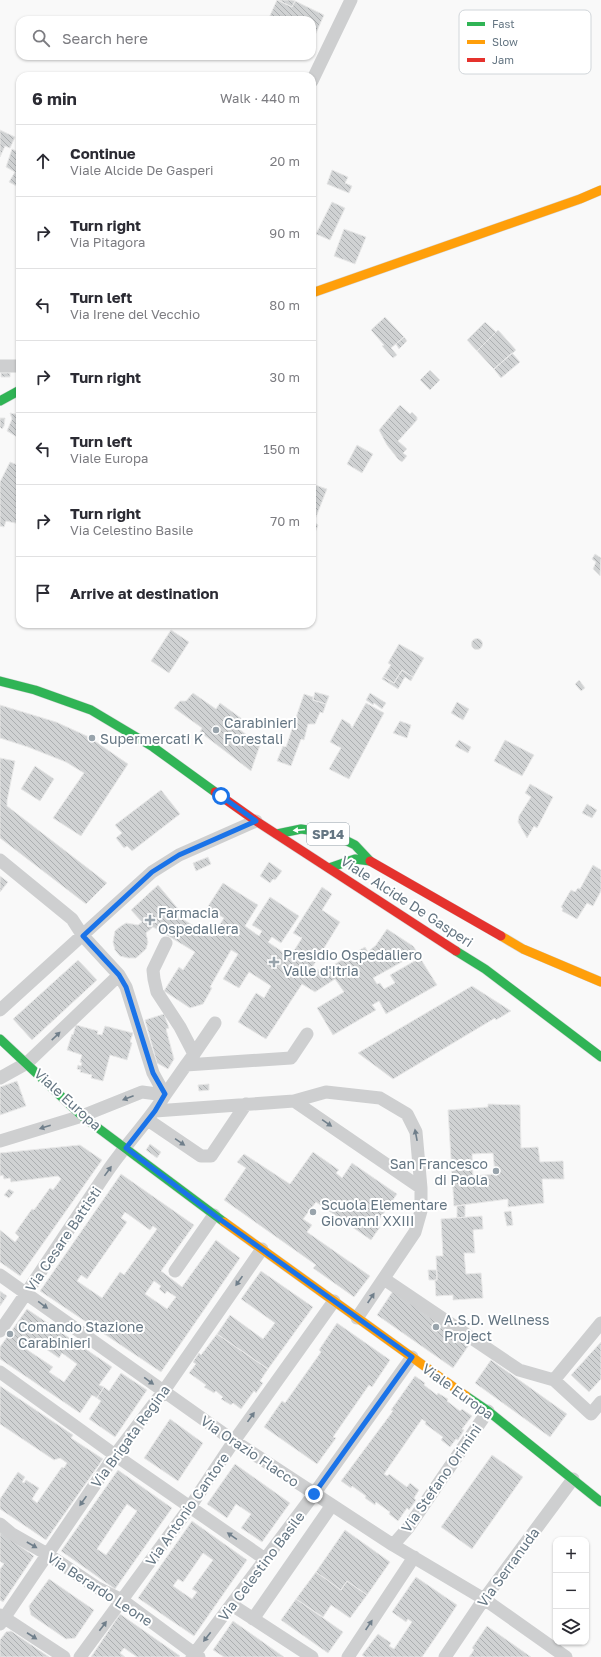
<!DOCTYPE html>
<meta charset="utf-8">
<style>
:root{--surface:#fff;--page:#f7f7f7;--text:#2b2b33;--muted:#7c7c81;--line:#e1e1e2}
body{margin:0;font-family:"Golos Text",sans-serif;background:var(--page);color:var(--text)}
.controls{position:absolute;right:12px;bottom:12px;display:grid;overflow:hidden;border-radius:8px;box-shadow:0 1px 3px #0004}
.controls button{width:36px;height:36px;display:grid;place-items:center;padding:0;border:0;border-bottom:1px solid var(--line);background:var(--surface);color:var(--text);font:20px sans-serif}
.stop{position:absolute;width:12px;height:12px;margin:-9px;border:3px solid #1a73e8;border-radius:50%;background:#fff}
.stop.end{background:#1a73e8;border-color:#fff;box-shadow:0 1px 4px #0008}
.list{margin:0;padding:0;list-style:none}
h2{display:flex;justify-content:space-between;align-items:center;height:52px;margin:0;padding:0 16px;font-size:17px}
h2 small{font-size:13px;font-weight:400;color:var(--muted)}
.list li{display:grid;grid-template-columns:26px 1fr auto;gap:12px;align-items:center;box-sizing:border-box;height:72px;padding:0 16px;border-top:1px solid var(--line)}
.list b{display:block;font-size:15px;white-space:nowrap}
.list p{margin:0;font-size:13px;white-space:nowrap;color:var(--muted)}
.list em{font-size:13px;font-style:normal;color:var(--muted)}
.icon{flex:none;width:22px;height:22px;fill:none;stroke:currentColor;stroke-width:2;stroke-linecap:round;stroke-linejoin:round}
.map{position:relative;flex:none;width:601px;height:1657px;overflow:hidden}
.search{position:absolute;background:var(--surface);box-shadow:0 1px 3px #0004;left:16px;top:16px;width:300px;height:44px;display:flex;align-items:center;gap:10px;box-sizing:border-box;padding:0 14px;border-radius:12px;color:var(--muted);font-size:15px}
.panel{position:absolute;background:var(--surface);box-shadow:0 1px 3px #0004;left:16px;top:72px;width:300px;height:556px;border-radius:12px}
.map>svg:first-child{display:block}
.building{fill:url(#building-back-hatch);stroke:#e8e8e8;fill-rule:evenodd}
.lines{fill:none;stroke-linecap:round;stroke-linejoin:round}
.fast-casing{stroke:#d5d6d7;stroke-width:10}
.slow-casing{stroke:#d5d6d7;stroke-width:10}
.jam-casing{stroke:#d5d6d7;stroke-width:10}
.street{stroke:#cecfd0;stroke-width:13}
.fast{stroke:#30b455;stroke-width:9}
.slow{stroke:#ff9f0a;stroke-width:9}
.jam{stroke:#e5322d;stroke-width:9}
.oneway{fill:#fff}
.oneway2{fill:#707f8b}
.route{stroke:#1a73e8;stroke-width:5}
.poi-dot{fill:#99a4ac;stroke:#fff;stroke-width:1.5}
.labels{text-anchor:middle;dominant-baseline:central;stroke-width:4;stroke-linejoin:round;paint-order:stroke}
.shield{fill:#fff;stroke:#939fa8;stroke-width:1}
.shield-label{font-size:13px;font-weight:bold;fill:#657683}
.poi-label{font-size:14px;fill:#657683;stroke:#fff;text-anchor:start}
.street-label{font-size:14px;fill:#657683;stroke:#fff}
.key{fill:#fff;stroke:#d1d6da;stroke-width:1}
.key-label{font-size:11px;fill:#657683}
</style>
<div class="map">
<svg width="601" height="1657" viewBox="0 0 601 1657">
<defs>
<pattern id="building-back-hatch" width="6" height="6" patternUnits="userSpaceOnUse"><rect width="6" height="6" fill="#d0d2d3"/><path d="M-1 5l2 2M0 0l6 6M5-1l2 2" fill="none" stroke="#acafb1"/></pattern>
</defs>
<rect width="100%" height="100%" fill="#f9f9f9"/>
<path class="building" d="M277,0L292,7L295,1L324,15L312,42V20H268Z
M278,0H292L295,1L292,7Z
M0,130L15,137L10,148L5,146L0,157Z
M12,149L20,153V188L9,182L15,172L6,167Z
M332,170L348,177L345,183L352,186L349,193L327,184Z
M332,202L345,208L330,240L316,234Z
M344,229L366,237L355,264L334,256Z
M385,317L404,337L391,348L397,355L393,358L382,346L384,345L371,330Z
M485,322L496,332L477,351L467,340Z
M498,330L516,350L494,369L477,351Z
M404,337L407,341L399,349L396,344Z
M512,353L520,362L501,378L494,369Z
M430,370L440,380L430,390L420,380Z
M1,373H10V377H1Z
M400,405L410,414L412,412L417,417V420L398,441L407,449L403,453L407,456L402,462L398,459L387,445L379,430Z
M10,413L20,415V431L17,437L7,431L12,419Z
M0,418H5L4,426L2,429L0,427Z
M357,445L373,454L362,473L347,464Z
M10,462L20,466V524L6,521L4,527L0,526V482Z
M312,484L327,489L314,522L318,525L312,540Z
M595,554L601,558L600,576L593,569L596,562L592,559Z
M171,630L189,642L169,673L151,661Z
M471.5 644a5.5 5.5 0 1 1 11 0a5.5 5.5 0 1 1-11 0Z
M399,644L424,658L413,677L402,670L394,683L383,677L391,665L388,663Z
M402,670L413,677L411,681L405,677L398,689L382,679L383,677L394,683Z
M579,680L585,688L581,691L575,684Z
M315,692L329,696L326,704L313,700Z
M193,693L216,709L220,703L245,721L239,729L260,745L251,771L200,732L202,728L174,708L180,701H186Z
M370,693L386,703L382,709L374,703L373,705L366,700Z
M304,694L313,697V700L326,704L323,713L320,712L315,724H308L304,740L301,739L291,766L277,761L283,746L286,747Z
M457,702L469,709L463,720L451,713Z
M366,703L384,713L349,779L329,769L341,748L330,742L342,719L350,724L352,728Z
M0,705L56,722L89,737L128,764L81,836L53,818L84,773L66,762L28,747L0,738Z
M400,721L411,725L407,738L393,733Z
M459,740L471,747L468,753L455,746Z
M505,740L534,755L522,776L494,761Z
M0,758L15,761L7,801V806L107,883L86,904L0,838Z
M35,766L54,779L40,801L21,789Z
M530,784L553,797L537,828L534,826L527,838L518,822L519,816L531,797L525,793Z
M161,790L180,814L132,851L127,846L124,848L116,838L122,833L115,825Z
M587,804L597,810L592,818L582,813Z
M208,857L211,864L196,871L193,863Z
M269,862L282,871L275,880L273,879L270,883L260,876Z
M593,865L601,870V891L593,906L587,903L577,919L562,911L563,909L561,907L571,890L575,892L578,888L580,889Z
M0,876L8,882L0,892Z
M223,883L258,905L245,926L259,936L262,931L252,925L270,897L299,916L281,943L272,937L268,942L290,957L302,938L293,933L322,887L332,894L322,910L340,922L313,966L321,972L365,947L368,952L376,945L387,929L413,946L418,953L373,978L377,984L380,983L384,989L395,983L390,975L420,958L437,985L386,1014L379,1001L372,1005L376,1010L333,1035L317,1008L344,992L335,979L315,992L302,984L266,1039L238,1022L256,993L264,998L271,986L249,972L239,988L223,979L238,954L231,950L210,987L212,988L203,1004L190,1008L164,991L179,967L183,970L195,952L153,927L146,933L148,942L146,949L136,958H128L120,956L115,950L113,942L115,931L121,926L126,923L138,925L142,922L131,910L158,885L179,910L176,915L212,937L224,918L207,908Z
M78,960L97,980L32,1040L13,1019Z
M472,986L511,1011L496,1020L495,1018L393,1079L358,1053Z
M164,1014L169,1028L166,1029L174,1059L168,1069L157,1063L145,1020Z
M76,1025L98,1031L97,1034L102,1035L105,1026L133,1033L130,1042L132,1043L127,1060L110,1055L103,1081L91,1078L92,1075L80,1072L81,1070L77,1069L78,1065L81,1066L82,1063L80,1062L82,1055L67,1050L72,1034L73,1035Z
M17,1081L26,1106L0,1115V1087Z
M209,1084V1090L199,1091L198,1085Z
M488,1104L520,1105L521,1148L538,1147L540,1162L563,1161L564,1179H542L544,1203L508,1207V1199L454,1206L448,1110L488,1107ZM493,1153L495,1174L473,1176L472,1154Z
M150,1144L161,1152L157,1158L146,1150Z
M80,1145L102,1160L20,1276L0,1262V1230L15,1242L19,1237L15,1233L32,1209L34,1210L50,1188L53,1190L61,1179L58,1176L11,1182L10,1178L4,1179L3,1175L0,1176V1153Z
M313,1152L339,1170L336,1173L342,1178L352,1163L397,1194L376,1224L380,1227L371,1240L316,1202L303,1219L312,1225L307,1232L370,1276L354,1297L313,1268L316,1265L224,1200L246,1168L237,1162L244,1154L290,1184Z
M121,1174L194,1225L161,1271L182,1287L216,1240L240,1258L161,1372L40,1291ZM125,1212L150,1230L153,1226L157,1229L124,1275L120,1272L102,1298L77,1281L81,1275L87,1279L127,1222L121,1218ZM154,1281L161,1286L159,1289L165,1294L167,1291L176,1297L167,1309L145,1294Z
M9,1189L14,1192L9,1198L4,1195Z
M465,1205V1217L457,1218V1206Z
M511,1211L513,1225L507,1226L504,1212Z
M482,1216L483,1229L473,1230L475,1253H464L466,1274L481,1273L483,1298L453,1300V1295L436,1296L435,1280H437L436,1256H443L441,1219Z
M428,1270H437V1280H429Z
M261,1271L313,1307L268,1369L217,1334L230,1315L263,1339L275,1323L241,1299Z
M0,1291L7,1296L0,1306Z
M393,1291L469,1345L453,1368L377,1315Z
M27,1309L112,1367L99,1385L104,1387L97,1398L92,1395L80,1413L0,1359V1347ZM33,1340L59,1358L62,1353L77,1364L64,1382L49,1372L53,1367L26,1349Z
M337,1323L390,1360L372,1387L369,1385L333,1437L336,1438L317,1464L264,1427L282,1401L285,1403L321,1352L319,1350Z
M217,1334L268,1369L260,1381L263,1383L256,1393L254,1391L241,1409L233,1403L231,1405L221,1399L223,1397L216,1391L214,1393L204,1387L206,1385L189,1373L196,1364L193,1362L199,1353L201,1355Z
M601,1342V1379L589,1392L571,1375Z
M491,1360L567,1414L550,1437L475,1383Z
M121,1373L147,1390L115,1437L89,1419L101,1401L97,1398L104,1387L109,1391Z
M415,1376L425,1383L424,1385L437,1395L438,1393L448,1399L447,1401L460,1411L462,1409L472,1416L462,1429L464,1430L458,1440L456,1439L450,1447L441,1440L443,1437L425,1424L426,1422L422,1419L384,1474L387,1476L389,1474L407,1487L410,1483L419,1490L414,1498L416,1500L409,1510L407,1508L398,1521L389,1514L390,1512L376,1502L375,1505L365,1498L366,1496L352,1486L351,1488L341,1481L393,1411L391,1410Z
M0,1386L73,1435L71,1438L103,1459L46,1540L0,1509V1499L18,1472L25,1477L22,1482L24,1483L26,1480L39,1488L32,1499L37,1503L62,1467L64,1468L67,1463L60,1458L54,1460L0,1424Z
M170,1419L203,1443L178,1481L144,1458Z
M492,1455L523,1477L472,1549L441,1527Z
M235,1464L290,1503L262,1542L241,1528L251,1514L236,1504L227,1518L207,1504Z
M118,1470L172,1508L115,1589L61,1551ZM127,1504L137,1511L106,1555L97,1549Z
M192,1521L247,1560L194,1636L138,1598ZM203,1553L213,1560L192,1589L197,1592L192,1599L173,1586L178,1579L183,1582Z
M345,1530L390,1562L367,1595L347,1581L341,1590L316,1572Z
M0,1532L34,1556L3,1602L0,1600V1569L4,1564L0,1561Z
M316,1572L341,1590L347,1581L367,1595L350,1618L331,1605L323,1617L296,1599Z
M416,1577L457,1605L444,1625L422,1657H365L362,1655L378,1634L391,1643L389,1646L394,1649L412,1622L408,1619L406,1622L392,1612Z
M49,1579L94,1610L75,1638L66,1639L31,1615L29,1606Z
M296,1599L343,1632L328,1653L281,1620Z
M120,1614L180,1656L179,1657H137L124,1648L120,1653L125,1657H91Z
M233,1621L284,1657H224L213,1650Z
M487,1626L531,1657H469L474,1650L472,1648Z
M11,1631L49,1657H0V1640L6,1632Z"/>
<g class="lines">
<defs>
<path id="fast" d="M0,401L20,390
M0,681L35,690L91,710L153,747L215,792
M277,834L301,829L322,832L339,837L355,845L370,861
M329,868L355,859L370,861
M456,951L485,969L601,1057
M0,1039L82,1116L224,1222
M466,1396L488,1411L601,1502"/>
<path id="slow" d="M312,293L580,199L601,190
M501,936L523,949L601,982
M224,1222L466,1396"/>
<path id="jam" d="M215,792L256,821L456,951
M370,861L501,936"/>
</defs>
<use href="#fast" class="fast-casing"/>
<use href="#slow" class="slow-casing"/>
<use href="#jam" class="jam-casing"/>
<path class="street" d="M312,81L351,0
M0,366H20
M0,860L72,919L83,936L119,975L126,987L153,1073L165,1095C148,1122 125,1145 107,1172C71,1225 37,1279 0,1331
M166,943L153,970L154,979L157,992L180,1027L194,1054L186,1065
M0,1010L152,872L179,855L256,821
M194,1054L215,1023
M0,1078L27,1063L119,975
M294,1101L421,1188
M155,1111L294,1101L326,1092L380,1098L407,1114L416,1132L421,1188V1211L415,1232L357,1318
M148,1120L201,1156H211L246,1104
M0,1141L82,1116L142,1092L165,1095L186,1065L291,1058L307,1034
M175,1271L214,1215
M0,1275L234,1441L393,1545L484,1599L566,1657
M384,1279L519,1370L554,1380L591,1414L601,1402
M0,1372L115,1455L265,1559
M554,1380L601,1323
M0,1524L12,1534L47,1554L96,1587L122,1600L199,1657
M393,1545L408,1528L488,1411
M232,1605L312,1657
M0,1615L64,1657
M253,1619L332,1505
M0,1624L115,1455L163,1392L262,1249
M80,1657L190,1507L234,1441L334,1301
M192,1657L314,1494L412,1357
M348,1657L414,1557
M445,1657L484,1599L573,1479"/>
<use href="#fast" class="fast"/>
<use href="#slow" class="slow"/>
<use href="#jam" class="jam"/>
</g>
<defs><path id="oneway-solid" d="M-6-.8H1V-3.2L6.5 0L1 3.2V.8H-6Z"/></defs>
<use class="oneway" href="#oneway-solid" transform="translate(299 830) rotate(175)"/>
<g class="oneway2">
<use href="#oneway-solid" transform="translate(56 1036) rotate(-44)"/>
<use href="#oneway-solid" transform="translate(128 1098) rotate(159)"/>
<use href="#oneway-solid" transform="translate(327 1123) rotate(35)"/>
<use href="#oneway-solid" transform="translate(45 1127) rotate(163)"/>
<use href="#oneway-solid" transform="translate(416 1135) rotate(-101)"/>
<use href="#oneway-solid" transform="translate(180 1142) rotate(34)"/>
<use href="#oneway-solid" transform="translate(108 1171) rotate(-54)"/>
<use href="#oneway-solid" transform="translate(239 1281) rotate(125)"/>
<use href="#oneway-solid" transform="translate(371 1298) rotate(-56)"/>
<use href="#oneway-solid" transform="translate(43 1305) rotate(36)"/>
<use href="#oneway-solid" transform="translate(149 1381) rotate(36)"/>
<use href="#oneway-solid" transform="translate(251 1417) rotate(-54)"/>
<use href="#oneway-solid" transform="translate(83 1501) rotate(125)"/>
<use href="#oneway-solid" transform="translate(232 1536) rotate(-145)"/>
<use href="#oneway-solid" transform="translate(32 1545) rotate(30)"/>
<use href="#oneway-solid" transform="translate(369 1625) rotate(-56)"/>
<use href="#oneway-solid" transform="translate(103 1626) rotate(-53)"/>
<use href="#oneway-solid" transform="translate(32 1636) rotate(33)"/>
<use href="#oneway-solid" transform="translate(207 1637) rotate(128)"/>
</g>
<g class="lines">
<path class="route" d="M221,796L256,821L179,855L152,872L83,936L119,975L126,987L153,1073L165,1094L155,1111L126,1148L214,1215L412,1357L314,1494"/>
</g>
<g class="poi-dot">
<circle cx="216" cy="730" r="4"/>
<circle cx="92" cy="738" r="4"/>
<path d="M148 914h4v4h4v4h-4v4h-4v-4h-4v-4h4z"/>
<path d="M272 956h4v4h4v4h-4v4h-4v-4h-4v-4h4z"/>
<circle cx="496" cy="1171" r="4"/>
<circle cx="313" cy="1212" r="4"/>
<circle cx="436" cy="1327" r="4"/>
<circle cx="10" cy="1334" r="4"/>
</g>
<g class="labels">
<rect class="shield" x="307" y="823" width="42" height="22" rx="3"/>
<g class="shield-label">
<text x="328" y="834">SP14</text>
</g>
<g class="poi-label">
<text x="224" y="722">Carabinieri<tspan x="224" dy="16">Forestali</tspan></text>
<text x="100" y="738">Supermercati K</text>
<text x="158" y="912">Farmacia<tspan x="158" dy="16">Ospedaliera</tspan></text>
<text x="283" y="954">Presidio Ospedaliero<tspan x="283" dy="16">Valle d'Itria</tspan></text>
<text x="488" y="1163" text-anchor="end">San Francesco<tspan x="488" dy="16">di Paola</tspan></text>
<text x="321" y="1204">Scuola Elementare<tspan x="321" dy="16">Giovanni XXIII</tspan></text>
<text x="444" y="1319">A.S.D. Wellness<tspan x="444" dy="16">Project</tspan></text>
<text x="18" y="1326">Comando Stazione<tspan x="18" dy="16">Carabinieri</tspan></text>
</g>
<g class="street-label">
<text transform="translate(407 901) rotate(33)">Viale Alcide De Gasperi</text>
<text transform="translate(68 1099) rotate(42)">Viale Europa</text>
<text transform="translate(63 1239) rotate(-56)">Via Cesare Battisti</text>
<text transform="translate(458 1391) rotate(36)">Viale Europa</text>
<text transform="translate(130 1436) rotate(-54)">Via Brigata Regina</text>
<text transform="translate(250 1451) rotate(34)">Via Orazio Flacco</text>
<text transform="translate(441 1478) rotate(-55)">Via Stefano Orimini</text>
<text transform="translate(187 1509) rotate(-55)">Via Antonio Cantore</text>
<text transform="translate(261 1566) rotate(-53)">Via Celestino Basile</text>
<text transform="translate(508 1567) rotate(-54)">Via Serranuda</text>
<text transform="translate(100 1589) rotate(33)">Via Berardo Leone</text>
</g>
</g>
<rect x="459" y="10" width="132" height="64" rx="6" class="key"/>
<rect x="467" y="22" width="18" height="4" fill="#30b455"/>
<rect x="467" y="40" width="18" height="4" fill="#ff9f0a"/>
<rect x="467" y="58" width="18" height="4" fill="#e5322d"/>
<g class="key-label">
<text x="492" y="28">Fast</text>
<text x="492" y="46">Slow</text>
<text x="492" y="64">Jam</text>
</g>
</svg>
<div class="controls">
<button>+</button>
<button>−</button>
<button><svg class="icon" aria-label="layers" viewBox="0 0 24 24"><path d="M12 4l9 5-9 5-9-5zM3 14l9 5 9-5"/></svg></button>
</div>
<div class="stop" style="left:221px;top:796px"></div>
<div class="stop end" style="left:314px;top:1494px"></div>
<div class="search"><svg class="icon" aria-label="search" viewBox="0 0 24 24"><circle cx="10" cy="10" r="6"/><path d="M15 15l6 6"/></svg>Search here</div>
<section class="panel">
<h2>6 min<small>Walk · 440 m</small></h2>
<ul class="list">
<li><svg class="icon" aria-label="ahead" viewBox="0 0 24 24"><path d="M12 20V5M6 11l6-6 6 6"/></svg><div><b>Continue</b><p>Viale Alcide De Gasperi</p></div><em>20 m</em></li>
<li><svg class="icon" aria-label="right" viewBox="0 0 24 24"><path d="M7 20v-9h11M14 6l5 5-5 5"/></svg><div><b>Turn right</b><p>Via Pitagora</p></div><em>90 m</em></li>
<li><svg class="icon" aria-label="left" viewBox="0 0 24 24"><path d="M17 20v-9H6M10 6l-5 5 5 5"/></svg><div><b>Turn left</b><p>Via Irene del Vecchio</p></div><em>80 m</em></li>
<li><svg class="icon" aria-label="right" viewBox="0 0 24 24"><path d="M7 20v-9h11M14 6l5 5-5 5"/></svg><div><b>Turn right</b></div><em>30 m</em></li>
<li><svg class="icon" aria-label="left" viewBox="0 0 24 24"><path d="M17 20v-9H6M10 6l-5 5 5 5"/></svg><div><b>Turn left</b><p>Viale Europa</p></div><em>150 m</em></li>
<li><svg class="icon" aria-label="right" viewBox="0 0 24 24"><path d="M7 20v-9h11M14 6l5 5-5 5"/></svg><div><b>Turn right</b><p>Via Celestino Basile</p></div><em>70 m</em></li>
<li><svg class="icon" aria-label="arrive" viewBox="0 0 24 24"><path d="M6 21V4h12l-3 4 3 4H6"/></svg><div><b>Arrive at destination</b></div></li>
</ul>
</section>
</div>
